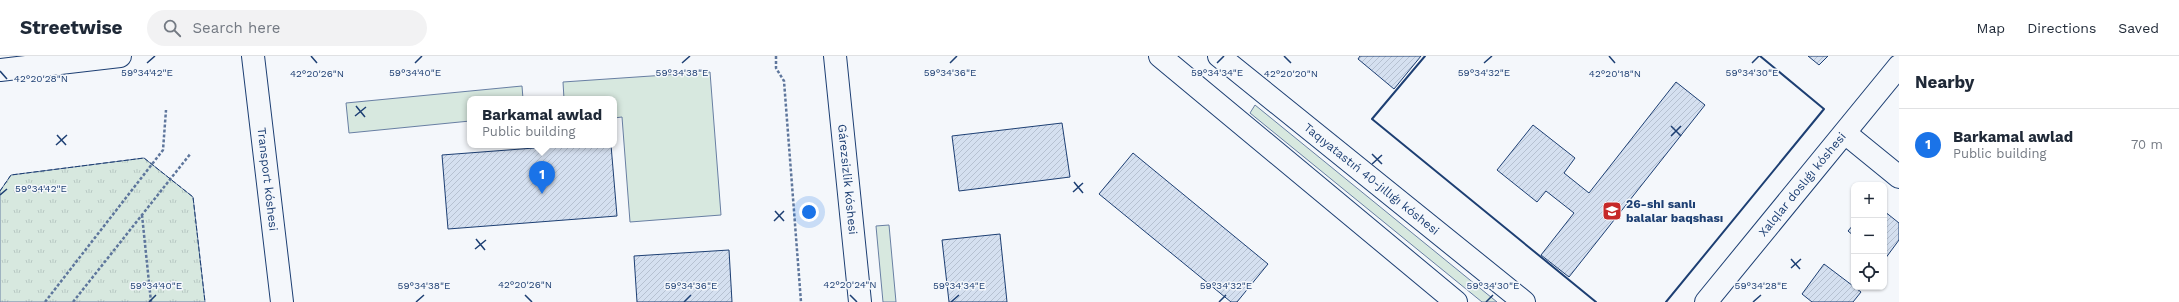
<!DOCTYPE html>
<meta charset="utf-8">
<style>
:root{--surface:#fff;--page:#f2f2f3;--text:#1f2937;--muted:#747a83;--line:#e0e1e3;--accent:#1a73e8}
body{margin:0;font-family:"Work Sans",sans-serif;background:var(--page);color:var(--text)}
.controls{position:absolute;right:12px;bottom:12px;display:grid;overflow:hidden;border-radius:8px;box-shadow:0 1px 3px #0004}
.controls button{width:36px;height:36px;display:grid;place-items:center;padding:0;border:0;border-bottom:1px solid var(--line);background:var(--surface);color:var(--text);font:20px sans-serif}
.you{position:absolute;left:809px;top:156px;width:14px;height:14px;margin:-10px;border:3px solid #fff;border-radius:50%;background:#1a73e8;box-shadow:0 0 0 6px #1a73e833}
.badge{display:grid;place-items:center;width:26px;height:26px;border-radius:50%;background:var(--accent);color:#fff;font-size:13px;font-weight:700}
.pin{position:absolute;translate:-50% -33px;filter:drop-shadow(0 1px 2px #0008)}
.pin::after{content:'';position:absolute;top:21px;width:14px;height:12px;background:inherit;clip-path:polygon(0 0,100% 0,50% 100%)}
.popup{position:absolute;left:467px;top:40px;width:150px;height:52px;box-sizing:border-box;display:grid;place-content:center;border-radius:8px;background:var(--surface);filter:drop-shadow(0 1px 3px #0005);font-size:13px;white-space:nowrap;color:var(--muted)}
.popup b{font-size:15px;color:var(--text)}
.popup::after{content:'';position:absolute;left:50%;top:100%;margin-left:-8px;border:8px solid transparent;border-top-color:var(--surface)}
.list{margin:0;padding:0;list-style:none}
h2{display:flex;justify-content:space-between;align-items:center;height:52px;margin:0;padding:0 16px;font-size:17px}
h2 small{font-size:13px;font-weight:400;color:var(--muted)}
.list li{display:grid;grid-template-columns:26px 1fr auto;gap:12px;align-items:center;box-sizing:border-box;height:72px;padding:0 16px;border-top:1px solid var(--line)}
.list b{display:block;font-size:15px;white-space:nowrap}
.list p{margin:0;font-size:13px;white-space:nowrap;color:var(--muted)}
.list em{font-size:13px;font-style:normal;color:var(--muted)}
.icon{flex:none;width:22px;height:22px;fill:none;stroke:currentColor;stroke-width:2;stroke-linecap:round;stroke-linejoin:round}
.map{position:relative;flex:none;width:1899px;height:246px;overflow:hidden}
header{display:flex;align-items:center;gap:24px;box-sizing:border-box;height:56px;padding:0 20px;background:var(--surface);border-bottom:1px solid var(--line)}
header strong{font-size:19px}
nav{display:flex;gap:22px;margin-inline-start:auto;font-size:14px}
.search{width:280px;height:36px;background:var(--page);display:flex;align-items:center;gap:10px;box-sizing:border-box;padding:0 14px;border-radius:22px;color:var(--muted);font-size:15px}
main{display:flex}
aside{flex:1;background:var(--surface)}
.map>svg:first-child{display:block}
.grass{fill:#d7e8df;stroke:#687fa3}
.park{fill:url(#park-tufts);stroke:#687fa3}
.building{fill:url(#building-hatch);stroke:#1d3f73}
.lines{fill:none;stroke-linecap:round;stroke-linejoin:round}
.minor-casing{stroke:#1d3f73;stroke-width:24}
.tertiary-casing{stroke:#1d3f73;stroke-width:24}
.primary-casing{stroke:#1d3f73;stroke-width:24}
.path{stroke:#5e769c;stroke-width:2.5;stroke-dasharray:3 2;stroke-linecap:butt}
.minor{stroke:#f4f7fb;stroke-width:22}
.tertiary{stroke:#f4f7fb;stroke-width:22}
.primary{stroke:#f4f7fb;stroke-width:22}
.fence{stroke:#1d3f73;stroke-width:1;stroke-dasharray:5 2;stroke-linecap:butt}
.wall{stroke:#1d3f73;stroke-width:2}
.ticks{fill:none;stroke:#1d3f73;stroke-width:1.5}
.labels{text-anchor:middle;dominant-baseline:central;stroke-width:3;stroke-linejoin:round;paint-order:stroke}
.street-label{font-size:12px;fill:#1d3f73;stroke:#f4f7fb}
.poi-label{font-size:12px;font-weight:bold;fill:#1d3f73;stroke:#f4f7fb;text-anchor:start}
.ticks-label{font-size:10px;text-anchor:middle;fill:#1d3f73;stroke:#f4f7fb;stroke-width:3;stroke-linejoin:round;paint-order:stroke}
</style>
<header>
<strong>Streetwise</strong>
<div class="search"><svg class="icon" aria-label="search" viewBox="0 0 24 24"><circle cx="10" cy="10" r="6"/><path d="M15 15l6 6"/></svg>Search here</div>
<nav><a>Map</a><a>Directions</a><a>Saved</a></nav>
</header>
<main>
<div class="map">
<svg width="1899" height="246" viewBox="0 0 1899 246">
<defs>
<pattern id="park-tufts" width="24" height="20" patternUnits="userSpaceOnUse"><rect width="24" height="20" fill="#d7e8df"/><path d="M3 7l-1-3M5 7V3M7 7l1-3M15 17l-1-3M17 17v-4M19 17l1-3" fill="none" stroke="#b8c8c3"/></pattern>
<pattern id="building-hatch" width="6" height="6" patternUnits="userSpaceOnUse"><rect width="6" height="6" fill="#d5e0f0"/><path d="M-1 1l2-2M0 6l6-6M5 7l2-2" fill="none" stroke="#b6c1d1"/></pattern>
</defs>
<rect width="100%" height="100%" fill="#f4f7fb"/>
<path class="grass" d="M710,16L721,159L630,166L622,61L614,62V43H564L563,26Z
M522,30L523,43H470V65L349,77L346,47Z
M1255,49L1497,246H1482L1250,57Z
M889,169L896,246H883L876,170Z"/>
<path class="park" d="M144,102L193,141L205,246H0V135L11,119Z"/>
<path class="building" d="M1360,0H1421L1394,33L1358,3Z
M1808,0H1828L1819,9Z
M1676,26L1705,49L1569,221L1541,199L1574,157L1546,135L1537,146L1497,114L1533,69L1575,102L1564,117L1589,137Z
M1062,67L1070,121L959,135L952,80Z
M574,89H611L617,160L448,173L442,99Z
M1133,97L1268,208L1237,246H1231L1099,138Z
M1884,155L1899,167V184L1885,203Z
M1854,168V180L1848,175Z
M1000,178L1007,246H949L942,184Z
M729,194L732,246H637L634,200Z
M1824,208L1861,236L1853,246H1812L1802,238Z"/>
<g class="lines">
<defs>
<g id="minor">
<path id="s1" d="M253,0L282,246"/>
<path d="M1845,77L1899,121"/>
<path id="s2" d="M1706,246L1899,10"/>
</g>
<g id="tertiary">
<path id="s3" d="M835,0L860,246"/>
</g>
<g id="primary">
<path d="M1160,0L1456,246"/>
<path id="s4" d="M1219,0L1524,246"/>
<path d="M0,14L120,0"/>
</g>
</defs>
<use href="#minor" class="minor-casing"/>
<use href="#tertiary" class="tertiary-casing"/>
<use href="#primary" class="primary-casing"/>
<path class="path" d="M776,0V12L784,25L801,246
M142,159L151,246
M45,246L163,94L166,54
M73,246L191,97"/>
<use href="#minor" class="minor"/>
<use href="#tertiary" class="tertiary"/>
<use href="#primary" class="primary"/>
<path class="fence" d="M0,135L11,119L144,102L193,141L205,246"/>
<path class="wall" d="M1425,0L1372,63L1596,246
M1666,246L1824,53L1760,0"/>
</g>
<path class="ticks" d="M311,0L317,7M1284,0L1291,7M1609,0L1615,7M147,7L155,0M415,7L422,0M682,7L690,0M950,7L957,0M1217,7L1224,0M1484,7L1492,0M1752,7L1759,0M0,15L7,23M356,50L365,61M355,60L366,51M1671,70L1681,80M57,79L66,89M1671,80L1681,70M56,89L67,79M1372,98L1382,108M1372,108L1382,99M1074,126L1083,137M1073,136L1083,127M0,139L7,133M775,155L784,165M774,165L784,155M476,183L485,194M475,193L486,184M1791,203L1800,213M1791,212L1801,203M525,239L532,246M850,239L857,246M149,246L156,239M416,246L424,239M684,246L691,239M951,246L959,239M1219,246L1226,239M1486,246L1493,239M1753,246L1761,239"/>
<defs>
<symbol id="school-square" viewBox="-11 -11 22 22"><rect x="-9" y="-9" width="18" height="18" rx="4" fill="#c62828" stroke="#f4f7fb"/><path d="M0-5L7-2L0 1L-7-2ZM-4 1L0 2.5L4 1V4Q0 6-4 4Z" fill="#fff"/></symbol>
</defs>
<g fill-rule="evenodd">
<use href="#school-square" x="1601" y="144" width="22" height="22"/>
</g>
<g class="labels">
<g class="street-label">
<text stroke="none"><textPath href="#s1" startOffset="124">Transport kóshesi</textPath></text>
<text stroke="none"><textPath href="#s3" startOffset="124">Gárezsizlik kóshesi</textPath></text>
<text stroke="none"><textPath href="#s4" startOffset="196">Taqıyatastıń 40-jıllıǵı kóshesi</textPath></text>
<text stroke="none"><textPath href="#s2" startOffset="152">Xalqlar doslıǵı kóshesi</textPath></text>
</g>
<g class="poi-label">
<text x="1626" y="148">26-shi sanlı<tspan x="1626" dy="14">balalar baqshası</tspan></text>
</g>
</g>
<g class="ticks-label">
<text x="1484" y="20">59°34'32"E</text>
<text x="147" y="20">59°34'42"E</text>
<text x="415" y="20">59°34'40"E</text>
<text x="682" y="20">59°34'38"E</text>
<text x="950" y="20">59°34'36"E</text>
<text x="1217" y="20">59°34'34"E</text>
<text x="1752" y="20">59°34'30"E</text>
<text x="317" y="21">42°20'26"N</text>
<text x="1291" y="21">42°20'20"N</text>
<text x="1615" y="21">42°20'18"N</text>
<text x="41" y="26">42°20'28"N</text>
<text x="41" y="136">59°34'42"E</text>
<text x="525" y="232">42°20'26"N</text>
<text x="850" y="232">42°20'24"N</text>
<text x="156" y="233">59°34'40"E</text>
<text x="424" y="233">59°34'38"E</text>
<text x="691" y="233">59°34'36"E</text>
<text x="959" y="233">59°34'34"E</text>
<text x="1226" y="233">59°34'32"E</text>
<text x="1493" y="233">59°34'30"E</text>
<text x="1761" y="233">59°34'28"E</text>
</g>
</svg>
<div class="controls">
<button>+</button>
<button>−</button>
<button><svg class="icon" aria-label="locate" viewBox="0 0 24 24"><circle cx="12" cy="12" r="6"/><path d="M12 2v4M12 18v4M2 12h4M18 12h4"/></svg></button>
</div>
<div class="you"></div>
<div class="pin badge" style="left:542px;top:138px">1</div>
<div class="popup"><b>Barkamal awlad</b>Public building</div>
</div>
<aside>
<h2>Nearby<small></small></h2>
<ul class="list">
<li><span class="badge">1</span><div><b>Barkamal awlad</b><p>Public building</p></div><em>70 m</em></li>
</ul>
</aside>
</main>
